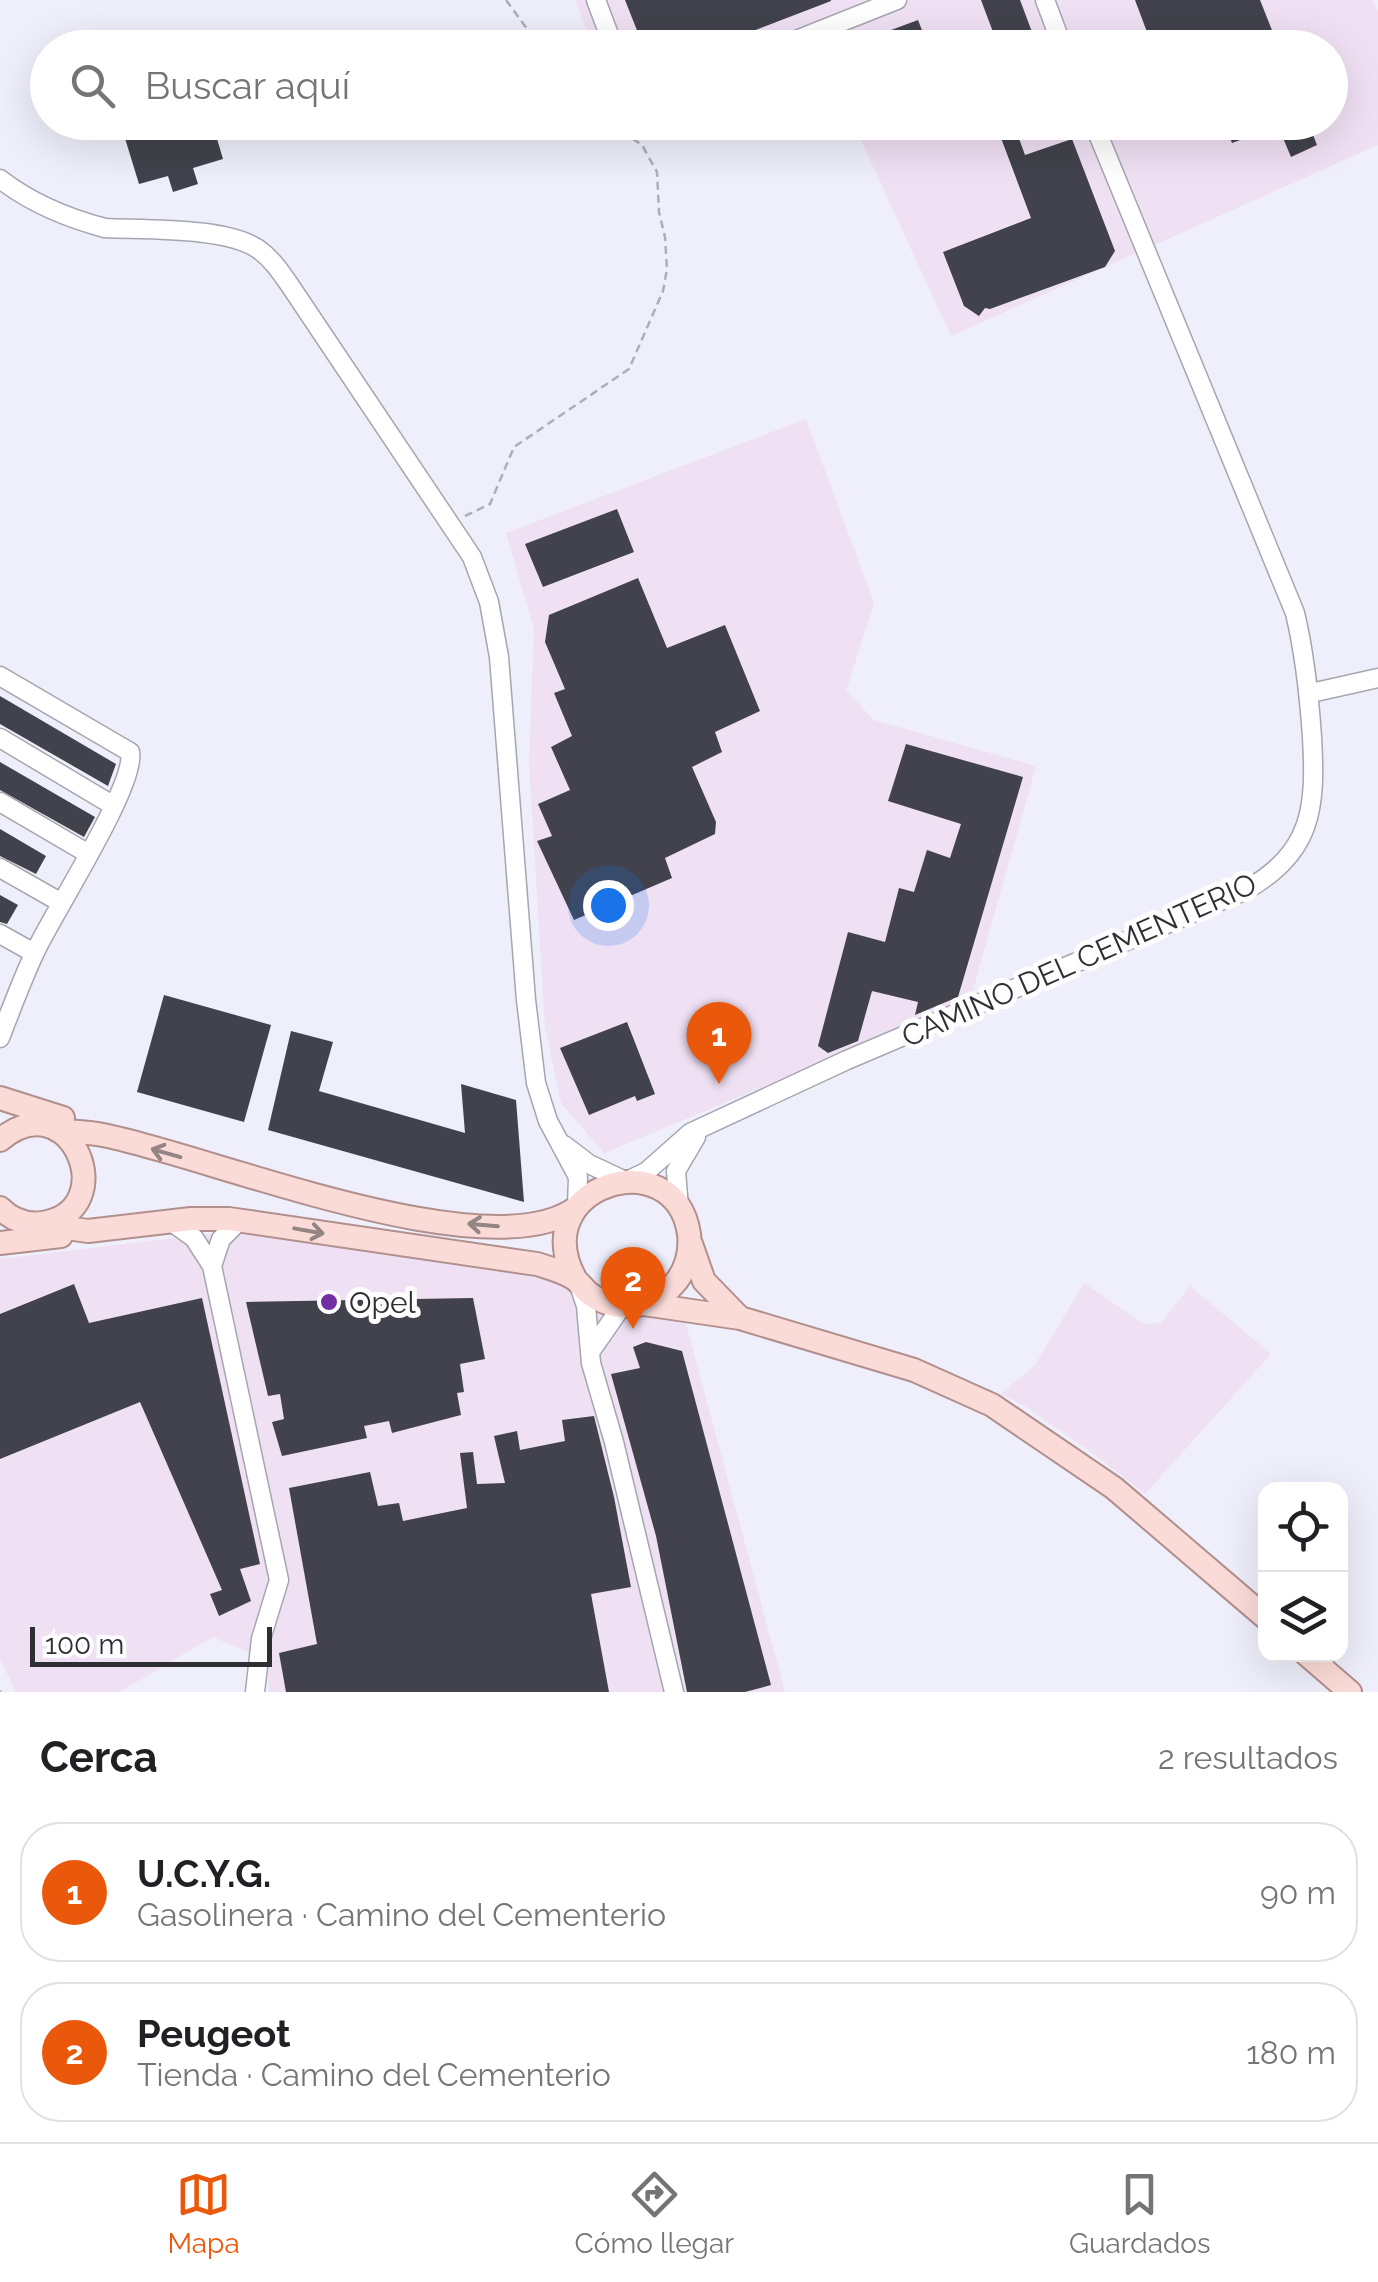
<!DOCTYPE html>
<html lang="es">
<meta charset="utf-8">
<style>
:root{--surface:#fff;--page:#f6f6f6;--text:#202124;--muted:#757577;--line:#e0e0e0;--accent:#ea580c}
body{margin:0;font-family:Raleway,sans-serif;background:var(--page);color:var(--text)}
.controls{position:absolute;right:30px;bottom:30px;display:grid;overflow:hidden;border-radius:20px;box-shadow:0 10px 40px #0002}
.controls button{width:90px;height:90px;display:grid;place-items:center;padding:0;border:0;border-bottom:2px solid var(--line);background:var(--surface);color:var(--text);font:50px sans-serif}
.scale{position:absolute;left:30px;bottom:25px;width:242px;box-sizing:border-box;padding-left:10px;border:5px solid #2e2f33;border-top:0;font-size:28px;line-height:35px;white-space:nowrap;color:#2e2f33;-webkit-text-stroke:8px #fdfdfd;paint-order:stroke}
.you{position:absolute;left:608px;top:905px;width:35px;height:35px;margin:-25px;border:8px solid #fff;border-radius:50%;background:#1a73e8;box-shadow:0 0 0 15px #1a73e833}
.badge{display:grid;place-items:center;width:65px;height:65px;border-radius:50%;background:var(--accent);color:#fff;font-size:32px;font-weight:700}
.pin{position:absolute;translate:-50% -82px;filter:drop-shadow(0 2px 5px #0008)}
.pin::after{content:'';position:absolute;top:52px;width:35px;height:30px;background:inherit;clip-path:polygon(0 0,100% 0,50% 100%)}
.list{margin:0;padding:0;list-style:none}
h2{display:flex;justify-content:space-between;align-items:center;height:130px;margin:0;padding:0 40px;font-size:42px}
h2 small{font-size:32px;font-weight:400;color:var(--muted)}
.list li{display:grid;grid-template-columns:65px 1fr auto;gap:30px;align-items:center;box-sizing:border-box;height:140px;margin:0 20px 20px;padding:0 20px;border:2px solid var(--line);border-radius:40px}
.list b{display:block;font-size:38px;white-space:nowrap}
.list p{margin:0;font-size:32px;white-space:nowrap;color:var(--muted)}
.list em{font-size:32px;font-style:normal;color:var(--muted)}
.icon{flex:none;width:55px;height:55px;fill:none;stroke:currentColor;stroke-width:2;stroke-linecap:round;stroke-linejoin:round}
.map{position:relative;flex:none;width:1378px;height:1692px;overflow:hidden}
.search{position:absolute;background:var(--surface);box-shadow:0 10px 40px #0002;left:30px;right:30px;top:30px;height:110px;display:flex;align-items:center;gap:25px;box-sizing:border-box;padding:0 35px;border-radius:55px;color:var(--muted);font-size:38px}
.sheet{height:450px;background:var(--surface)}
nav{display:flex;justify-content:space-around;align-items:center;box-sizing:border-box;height:140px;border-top:2px solid var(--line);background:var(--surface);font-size:28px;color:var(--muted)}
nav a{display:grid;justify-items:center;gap:5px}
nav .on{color:var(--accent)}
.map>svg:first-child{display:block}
.industrial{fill:#efe0f3}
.building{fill:#41424b}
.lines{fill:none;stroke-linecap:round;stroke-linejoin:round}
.minor-casing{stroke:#a4a6b0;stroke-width:21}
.major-casing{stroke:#b18f8d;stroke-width:26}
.path{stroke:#adaeb7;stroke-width:2.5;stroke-dasharray:8 5;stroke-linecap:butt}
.minor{stroke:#fff;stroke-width:18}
.major{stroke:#fbdbd7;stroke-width:22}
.oneway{stroke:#948585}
.poi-dot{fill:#722ea3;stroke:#fdfdfd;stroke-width:4}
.labels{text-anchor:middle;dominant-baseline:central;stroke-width:10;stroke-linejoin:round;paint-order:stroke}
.street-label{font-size:30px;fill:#2e2f33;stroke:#fdfdfd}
.poi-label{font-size:30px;fill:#2e2f33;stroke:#fdfdfd;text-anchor:start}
</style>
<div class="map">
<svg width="1378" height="1692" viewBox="0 0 1378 1692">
<rect width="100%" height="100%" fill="#eeeffa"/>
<path class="industrial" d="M575,0H1373L1378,12V145L951,336L853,123L1330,122V48L593,47Z
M806,419L874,603L846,691L874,720L1036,766L970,1001L604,1153L561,1103L545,1027L529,763L534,629L506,533Z
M242,1230L540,1274L570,1290L582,1310L658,1318L686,1324L785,1692H269L267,1660L213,1637L119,1692H16L0,1659V1259Z
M1084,1283L1144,1324L1161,1323L1190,1286L1271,1354L1145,1494L1098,1457L1025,1406L1001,1394L1035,1365Z"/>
<path class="building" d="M625,0H831V1L709,48H644Z
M981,0H1020L1038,48H999Z
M1135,0H1260L1279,48H1153Z
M918,20L929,48H880L875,36Z
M120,122H212L223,159L193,168L198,184L173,192L168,176L139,184Z
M995,122H1013L1025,155L1072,139L1115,251L1105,267L990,309L985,308L979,316L964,306L943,252L1031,218Z
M1224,122H1308L1317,145L1291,157L1278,126L1232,143Z
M617,509L634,552L543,587L525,544Z
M638,578L667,648L725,625L760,711L715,732L722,752L692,767L716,822L715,834L665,858L672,878L574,920L537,841L552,836L538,804L570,790L551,747L572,736L554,693L565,689L545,642L549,615Z
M0,696L116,764L108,786L0,724Z
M906,744L1023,777L958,997L915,1015L918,1002L872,991L858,1041L828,1053L818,1046L848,932L885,942L899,888L914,892L927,850L950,858L961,824L888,801Z
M0,762L95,817L84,837L0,790Z
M0,829L46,856L36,874L0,856Z
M0,895L18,905L7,924L0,922Z
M164,995L271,1025L244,1122L137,1092Z
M627,1022L655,1094L637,1101L635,1096L589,1115L560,1048Z
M291,1031L333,1042L319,1091L465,1133L461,1084L516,1100L524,1202L268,1130Z
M74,1284L89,1323L202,1298L260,1564L240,1569L251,1601L219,1616L210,1594L222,1590L140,1402L0,1459V1314Z
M473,1298L485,1359L460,1364L464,1392L457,1393L461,1415L392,1433L389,1421L364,1426L367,1438L282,1456L272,1422L284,1419L280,1394L268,1396L246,1302Z
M646,1342L682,1351L771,1685L745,1692H687L656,1536L611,1374L640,1368L633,1347Z
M594,1416L614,1497L631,1587L591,1594L609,1692H286L279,1653L317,1644L289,1488L370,1472L378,1506L399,1503L403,1521L467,1508L460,1453L473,1452L477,1484L505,1483L494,1436L517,1431L520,1450L565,1441L562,1420Z"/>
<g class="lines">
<defs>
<path id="minor" d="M596,0L614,48
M1045,0L1063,48
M776,48L897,0
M0,179C31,203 67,218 105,228C145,230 226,227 258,249C271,258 280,271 289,284L472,557L489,602L499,657L526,1000L536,1083L548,1121L578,1177L577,1207
M0,676L130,752C137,784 53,913 35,952C22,980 11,1009 0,1038
M1311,693L1378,678
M0,738L114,806
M0,802L87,853
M0,868L60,902
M0,934L34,953
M564,1145L589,1164L625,1181
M627,1181L646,1172L690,1133L847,1060L1246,890C1313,852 1316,807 1312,737C1309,693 1305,655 1295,613L1093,122
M679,1208L676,1171L696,1137
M170,1221L194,1238L212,1266L279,1580L261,1639L255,1692
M212,1266L221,1239L240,1220
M578,1282L586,1306L591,1363L614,1442L674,1692
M590,1352L622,1306"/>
<path id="major" d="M0,1098L63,1118
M57,1130C72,1132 88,1132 103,1135C207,1155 488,1272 576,1208
M0,1140C71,1080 124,1211 42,1223C26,1225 12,1220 0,1208
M39,1224L88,1231L191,1219H229L537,1264C549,1268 562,1271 573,1278C580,1282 583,1289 590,1294C616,1313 653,1309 674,1284C686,1271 691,1252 689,1234C675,1139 523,1186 576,1280
M0,1243L61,1236
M691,1244L704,1281L740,1318
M644,1304L740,1318L914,1370L992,1405L1114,1488L1266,1618
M1306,1654L1350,1692"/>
</defs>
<use href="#minor" class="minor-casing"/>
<use href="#major" class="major-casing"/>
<path class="path" d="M506,0L533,37L545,48
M465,516L490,504L514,447L629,369L663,291L667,269L665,237L659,212L657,172L642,145L608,122
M0,1691L1,1692"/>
<use href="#minor" class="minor"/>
<use href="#major" class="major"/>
</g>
<defs><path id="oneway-shaft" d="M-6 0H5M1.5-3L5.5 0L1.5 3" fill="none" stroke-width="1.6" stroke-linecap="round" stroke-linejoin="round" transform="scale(2.5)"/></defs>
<g class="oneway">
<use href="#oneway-shaft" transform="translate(166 1153) rotate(-164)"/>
<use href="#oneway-shaft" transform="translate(483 1225) rotate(-175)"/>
<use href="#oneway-shaft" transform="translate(309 1231) rotate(10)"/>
</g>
<circle class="poi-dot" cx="329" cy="1302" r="10"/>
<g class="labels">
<g class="street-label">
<text transform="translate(1079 960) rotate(-24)">CAMINO DEL CEMENTERIO</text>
</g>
<g class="poi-label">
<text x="349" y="1302">Opel</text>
</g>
</g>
</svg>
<div class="controls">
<button><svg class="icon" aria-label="locate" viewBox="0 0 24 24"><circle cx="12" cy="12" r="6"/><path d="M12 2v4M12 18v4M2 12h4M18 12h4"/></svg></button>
<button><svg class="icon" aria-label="layers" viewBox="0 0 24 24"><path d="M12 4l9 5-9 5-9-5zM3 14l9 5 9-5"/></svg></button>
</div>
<div class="scale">100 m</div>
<div class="you"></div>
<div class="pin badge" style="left:719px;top:1084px">1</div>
<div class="pin badge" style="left:633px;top:1329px">2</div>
<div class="search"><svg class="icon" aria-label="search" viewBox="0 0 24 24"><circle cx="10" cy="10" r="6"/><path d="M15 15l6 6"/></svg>Buscar aquí</div>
</div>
<section class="sheet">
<h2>Cerca<small>2 resultados</small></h2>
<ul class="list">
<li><span class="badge">1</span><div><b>U.C.Y.G.</b><p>Gasolinera · Camino del Cementerio</p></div><em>90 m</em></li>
<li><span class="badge">2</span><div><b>Peugeot</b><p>Tienda · Camino del Cementerio</p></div><em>180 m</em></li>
</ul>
</section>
<nav>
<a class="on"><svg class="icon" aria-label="map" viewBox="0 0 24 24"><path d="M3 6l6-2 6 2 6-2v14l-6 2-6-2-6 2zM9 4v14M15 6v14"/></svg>Mapa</a>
<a><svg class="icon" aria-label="directions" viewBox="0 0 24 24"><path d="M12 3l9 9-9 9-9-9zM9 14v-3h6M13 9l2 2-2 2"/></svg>Cómo llegar</a>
<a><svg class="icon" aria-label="saved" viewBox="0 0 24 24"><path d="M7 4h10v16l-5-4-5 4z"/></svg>Guardados</a>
</nav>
